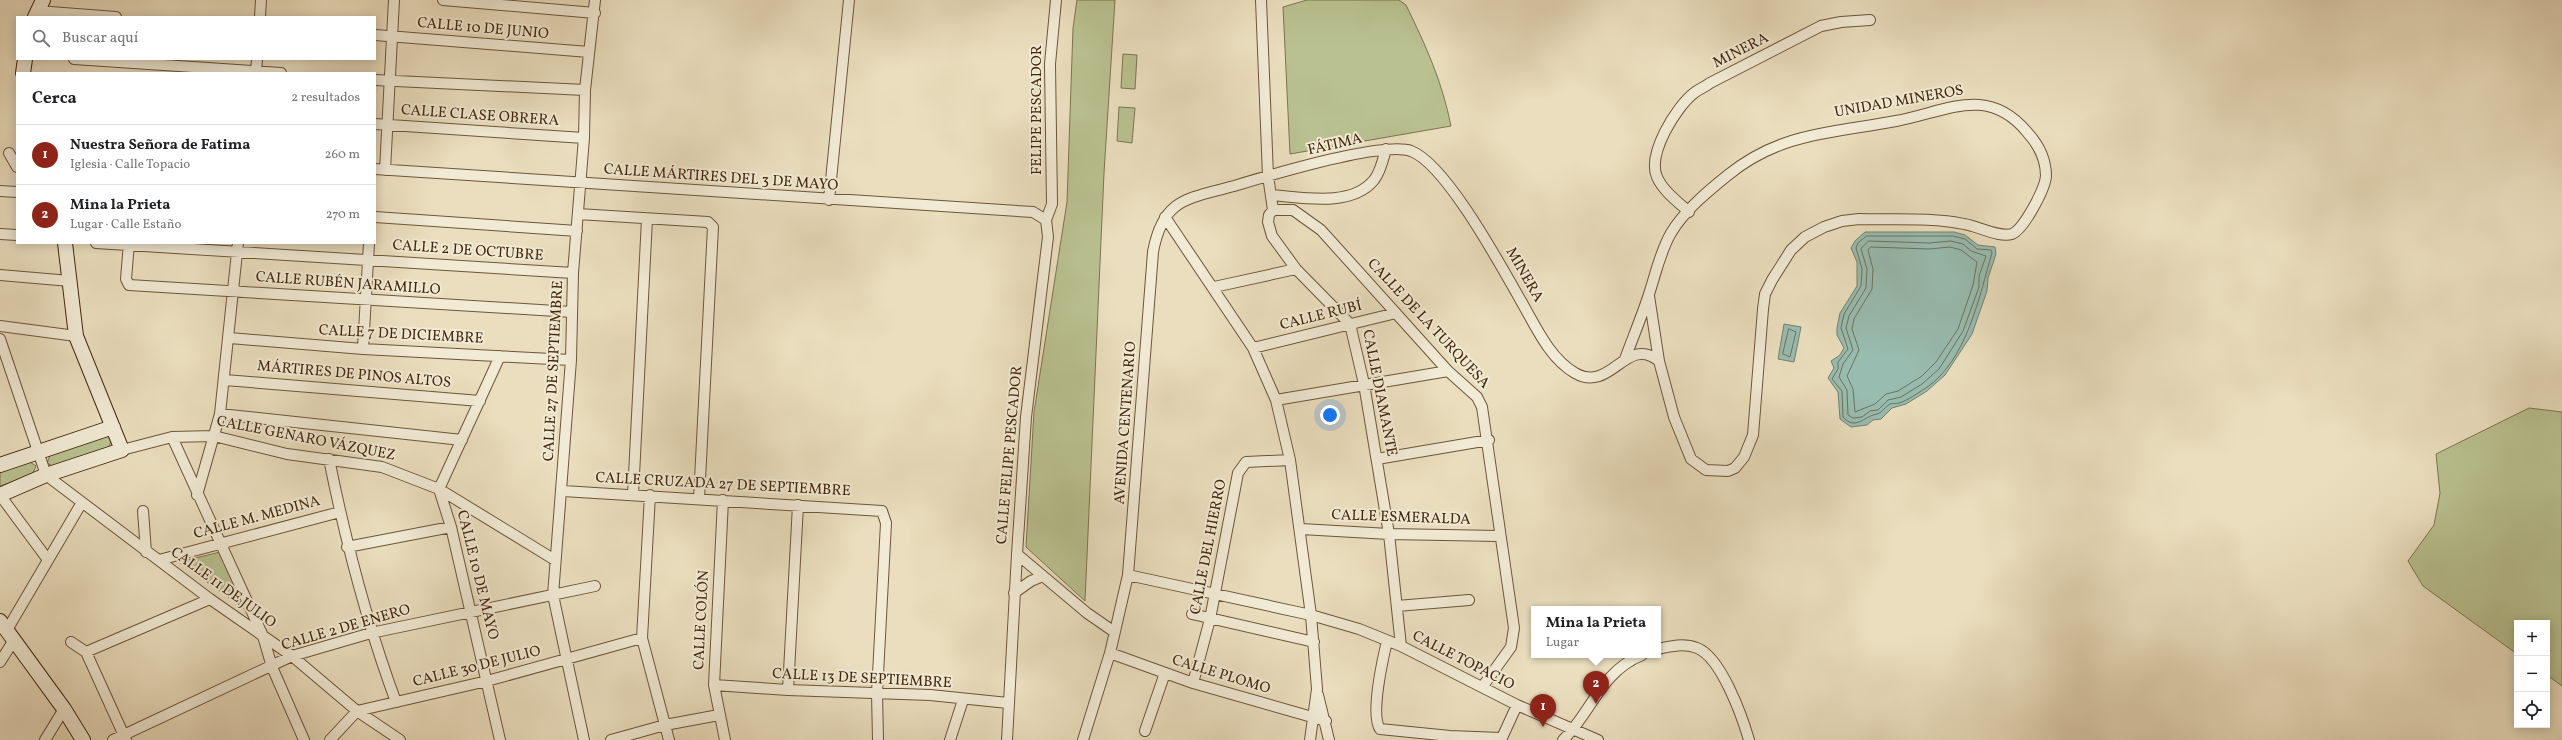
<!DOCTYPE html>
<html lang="es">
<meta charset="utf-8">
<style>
:root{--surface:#fff;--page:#f6f6f6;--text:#202124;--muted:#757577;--line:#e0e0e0;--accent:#8f2418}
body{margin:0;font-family:Vollkorn,serif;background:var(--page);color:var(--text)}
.controls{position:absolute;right:12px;bottom:12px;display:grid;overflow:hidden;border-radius:0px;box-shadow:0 2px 10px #0003}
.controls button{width:36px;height:36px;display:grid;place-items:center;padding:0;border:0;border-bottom:1px solid var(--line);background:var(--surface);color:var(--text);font:20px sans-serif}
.you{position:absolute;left:1330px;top:415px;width:14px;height:14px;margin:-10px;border:3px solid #fff;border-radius:50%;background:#1a73e8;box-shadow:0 0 0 6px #1a73e833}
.badge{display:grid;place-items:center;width:26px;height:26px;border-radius:50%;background:var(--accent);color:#fff;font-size:13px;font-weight:700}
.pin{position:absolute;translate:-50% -33px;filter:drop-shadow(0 1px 2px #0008)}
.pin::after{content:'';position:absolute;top:21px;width:14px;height:12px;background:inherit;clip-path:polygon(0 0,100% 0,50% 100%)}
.popup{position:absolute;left:1531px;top:606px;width:130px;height:52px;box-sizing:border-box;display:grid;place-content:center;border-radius:0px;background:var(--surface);filter:drop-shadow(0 1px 3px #0005);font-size:13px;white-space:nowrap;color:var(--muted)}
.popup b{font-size:15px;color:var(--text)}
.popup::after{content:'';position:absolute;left:50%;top:100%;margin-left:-8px;border:8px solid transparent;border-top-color:var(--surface)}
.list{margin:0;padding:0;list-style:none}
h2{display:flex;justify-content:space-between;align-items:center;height:52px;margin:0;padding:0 16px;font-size:17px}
h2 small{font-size:13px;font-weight:400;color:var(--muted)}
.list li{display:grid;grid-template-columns:26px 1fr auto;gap:12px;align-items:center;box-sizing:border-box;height:60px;padding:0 16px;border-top:1px solid var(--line)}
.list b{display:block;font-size:15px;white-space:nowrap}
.list p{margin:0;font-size:13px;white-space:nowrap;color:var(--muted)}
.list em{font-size:13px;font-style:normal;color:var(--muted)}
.icon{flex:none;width:22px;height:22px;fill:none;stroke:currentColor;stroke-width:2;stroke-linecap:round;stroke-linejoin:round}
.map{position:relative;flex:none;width:2562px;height:740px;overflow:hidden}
.search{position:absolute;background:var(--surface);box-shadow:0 2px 10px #0003;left:16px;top:16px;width:360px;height:44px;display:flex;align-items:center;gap:10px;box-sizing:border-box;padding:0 14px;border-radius:0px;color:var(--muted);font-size:15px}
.panel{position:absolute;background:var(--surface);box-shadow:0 2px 10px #0003;left:16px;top:72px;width:360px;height:172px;border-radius:0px}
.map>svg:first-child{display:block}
.green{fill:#b9c190;stroke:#7e744e}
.water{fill:#98bcb0;stroke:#76806e}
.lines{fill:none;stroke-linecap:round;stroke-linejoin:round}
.shore{stroke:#6e725e;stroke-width:1}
.street-casing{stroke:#6e5538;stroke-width:12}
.secondary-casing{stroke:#44270c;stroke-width:16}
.street{stroke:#f1ead5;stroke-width:10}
.secondary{stroke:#f1ead5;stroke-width:14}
.labels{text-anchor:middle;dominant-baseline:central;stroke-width:4;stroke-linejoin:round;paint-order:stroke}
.street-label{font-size:15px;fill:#44270c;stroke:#f1ead5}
</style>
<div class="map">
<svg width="2562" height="740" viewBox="0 0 2562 740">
<rect width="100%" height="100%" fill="#eadebe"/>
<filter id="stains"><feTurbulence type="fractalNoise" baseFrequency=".005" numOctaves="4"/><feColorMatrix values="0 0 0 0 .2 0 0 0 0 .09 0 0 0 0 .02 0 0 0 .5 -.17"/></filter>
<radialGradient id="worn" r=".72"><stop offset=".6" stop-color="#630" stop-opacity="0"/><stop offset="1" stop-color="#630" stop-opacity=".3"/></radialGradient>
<path class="green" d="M1077,0H1115L1104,173L1085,601L1026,547L1034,412L1067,202L1073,28Z
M1307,0H1399L1406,5C1426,46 1442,81 1451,126L1290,154L1283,7Z
M1123,54L1137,55L1135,89L1121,88Z
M1119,107L1135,108L1132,143L1117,141Z
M2529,408L2562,412V686L2547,675V623H2517V654L2423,586L2408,561L2434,525L2440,493L2436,454Z
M103,433L112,437L109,447L56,468L47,463L51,453Z
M27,460L36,466L32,475L0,486V470Z
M220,552L245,609L179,562Z"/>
<path class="water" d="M1865,232H1954L1965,235L1978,245L1995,247L1996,254L1988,278L1987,291L1972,334L1945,375L1927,391L1906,404L1892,408L1881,419L1873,420L1867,425L1851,427L1840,419L1838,392L1828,378L1834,368L1831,361L1840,355L1844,348L1837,335V328L1840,313L1857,286V262L1851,248L1855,241Z
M1784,324L1801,327L1794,362L1778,359Z"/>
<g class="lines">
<path class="shore" d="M1867,236H1953L1965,239L1977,249L1991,250L1992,253C1979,297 1967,360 1926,388C1919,392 1907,401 1899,403C1896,404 1893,403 1890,404C1882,409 1884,413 1873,415C1864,418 1854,430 1843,417L1842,391L1832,379L1838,369V362L1848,349L1841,328L1844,314L1861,286L1862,269L1856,248L1858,243Z
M1869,241L1929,243L1951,241L1963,244L1971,251L1986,256L1979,276V287L1963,331L1939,369L1922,384L1901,397L1888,400L1878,410L1870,411L1862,417L1853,418L1848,415L1847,390L1839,377L1843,364L1853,350L1846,328L1849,316L1866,288L1867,269L1861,249Z
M1871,247L1929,249L1950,247L1961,250L1977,262L1973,285L1958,329L1936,362L1922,376L1898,391L1886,394L1875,404L1855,412L1853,389L1847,376L1859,350L1852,329L1854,319L1872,289L1873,269L1868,250Z
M1789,329L1796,332L1790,357L1783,354Z"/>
<defs>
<path id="street" d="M443,0L595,13
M1261,0L1268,176L1273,210L1269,215L1268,222L1272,236L1296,269L1350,324L1364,384L1389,534L1401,646
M37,11L116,17
M260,17L261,0
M375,35L589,52
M74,59L281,73
M256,73L257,59
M375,80L585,90
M375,124L584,138
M9,153L17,167
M375,169L1033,212L1046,220L1048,237L1026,417L1017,554L1087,613L1113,631
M385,170L394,0
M0,191L17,192
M1271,195C1301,197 1351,208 1374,180C1381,171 1383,159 1386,149
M829,200L849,0
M1273,210H1293L1321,230L1448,371L1477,397L1482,407L1514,628L1511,647L1483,686
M1689,212C1678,202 1663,191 1657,177C1647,154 1676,107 1694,93C1699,89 1705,87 1710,83L1821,26L1841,22L1870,20
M578,214L708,222L713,227L699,499
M375,217L577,231
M1165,217L1253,348L1276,400L1290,460L1311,615L1317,689L1310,740
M1046,220L1052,204L1050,64L1056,0
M0,234L17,235
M96,243L573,273
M129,243L126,279L129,285L572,312
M0,275L70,281
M1214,287L1296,269
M1649,296L1659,361
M0,326L76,336
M230,338L363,349L571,360
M0,339L46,475L210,599L292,656L357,711L400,740
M1253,348L1396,313
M363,349L369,243
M225,380L480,401
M1276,400L1448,371
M220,414L462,440
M172,437L263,636L272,667L304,740
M122,450L172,437L214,436L287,454L382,467L439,489L555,560
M329,459C346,543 366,621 396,702
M1377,459L1489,440
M439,489L451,527L500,740
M439,489L500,356
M563,491L882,511L886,523L877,693L878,740
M0,495L48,560
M197,495L220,414L238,243
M633,495L647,219
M650,495L642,638L669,740
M723,500L714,685L725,740
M143,511L146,552
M1301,529L1389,534L1499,536
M347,547L451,527
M159,560L340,512
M1128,575L1311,615L1359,629L1401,646L1517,705L1598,740
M1014,593L1031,581L1043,576
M1397,606L1469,600
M1192,614L1314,642
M7,630L81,504
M1387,641C1383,658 1370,715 1380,729L1450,736L1501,738
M71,642L86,652L126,740
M1658,649C1671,646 1684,643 1697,648C1721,657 1742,716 1749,740
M86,652L210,599
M1110,653L1193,683L1326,721
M0,662L14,640
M1193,683L1210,619L1238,473L1246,462L1290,460
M714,685L788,690L930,695L1008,703
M788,690L798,505
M1318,695L1329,740
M1145,731L1165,673
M45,740L64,709
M113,740L292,656L371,633L595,586
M330,740L357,711L487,681L642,638
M584,740L553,595L571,360L573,273L584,138L585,90L595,0
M611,740L665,725L719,715
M950,740L963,700
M1007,740L1017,554
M1083,740L1110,653L1128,575L1153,252C1163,198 1187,199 1234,186C1267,176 1382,141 1411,151C1446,164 1501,266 1521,301C1535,325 1549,358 1575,373C1611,394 1626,334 1659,361L1674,417L1691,459L1706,470L1728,471L1735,468L1744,457L1753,435L1763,309L1765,294L1772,280L1791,250L1805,237L1824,227L1842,221L1859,219C1893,220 1931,217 1964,224C1978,226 1999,238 2012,234C2024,229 2045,189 2046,176C2046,159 2038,144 2027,132C1987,84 1946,112 1896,121C1833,133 1781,132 1728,175C1708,191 1684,211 1671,233C1660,252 1656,273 1649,294C1642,316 1633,337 1625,359
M1501,740L1517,705
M1563,740C1592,712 1600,672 1642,655"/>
<path id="secondary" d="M35,17L43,0
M23,73L25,59
M0,465L113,427
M0,495L46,475L122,450L76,336L65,243
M0,621L64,709L83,740"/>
</defs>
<use href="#street" class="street-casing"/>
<use href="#secondary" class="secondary-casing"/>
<use href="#street" class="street"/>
<use href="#secondary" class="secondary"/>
</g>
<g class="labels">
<g class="street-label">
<text transform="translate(483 29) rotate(5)">CALLE 10 DE JUNIO</text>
<text transform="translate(1741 51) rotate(-27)">MINERA</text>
<text transform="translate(1899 102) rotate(-10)">UNIDAD MINEROS</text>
<text transform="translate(1037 110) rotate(-90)">FELIPE PESCADOR</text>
<text transform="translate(480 116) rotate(4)">CALLE CLASE OBRERA</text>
<text transform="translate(1335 145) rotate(-13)">FÁTIMA</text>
<text transform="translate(721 178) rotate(4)">CALLE MÁRTIRES DEL 3 DE MAYO</text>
<text transform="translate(468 251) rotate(4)">CALLE 2 DE OCTUBRE</text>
<text transform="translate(1524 275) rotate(60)">MINERA</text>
<text transform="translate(348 284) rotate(4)">CALLE RUBÉN JARAMILLO</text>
<text transform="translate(1321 316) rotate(-14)">CALLE RUBÍ</text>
<text transform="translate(1428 324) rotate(47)">CALLE DE LA TURQUESA</text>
<text transform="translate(401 335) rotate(3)">CALLE 7 DE DICIEMBRE</text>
<text transform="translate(554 371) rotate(-87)">CALLE 27 DE SEPTIEMBRE</text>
<text transform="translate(354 375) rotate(5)">MÁRTIRES DE PINOS ALTOS</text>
<text transform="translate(1379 393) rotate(79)">CALLE DIAMANTE</text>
<text transform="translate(1126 423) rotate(-86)">AVENIDA CENTENARIO</text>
<text transform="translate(306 439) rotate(11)">CALLE GENARO VÁZQUEZ</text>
<text transform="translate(1010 455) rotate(-85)">CALLE FELIPE PESCADOR</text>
<text transform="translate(723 485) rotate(3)">CALLE CRUZADA 27 DE SEPTIEMBRE</text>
<text transform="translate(257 518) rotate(-15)">CALLE M. MEDINA</text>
<text transform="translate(1401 518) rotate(2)">CALLE ESMERALDA</text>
<text transform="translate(1209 547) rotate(-79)">CALLE DEL HIERRO</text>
<text transform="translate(477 575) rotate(76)">CALLE 10 DE MAYO</text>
<text transform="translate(223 588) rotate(36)">CALLE 11 DE JULIO</text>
<text transform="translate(702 620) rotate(-87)">CALLE COLÓN</text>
<text transform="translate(346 628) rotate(-16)">CALLE 2 DE ENERO</text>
<text transform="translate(1463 661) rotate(27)">CALLE TOPACIO</text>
<text transform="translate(477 667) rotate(-14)">CALLE 30 DE JULIO</text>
<text transform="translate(1221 675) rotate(17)">CALLE PLOMO</text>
<text transform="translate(862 679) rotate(3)">CALLE 13 DE SEPTIEMBRE</text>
</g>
</g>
<rect width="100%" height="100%" filter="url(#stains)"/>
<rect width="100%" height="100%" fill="url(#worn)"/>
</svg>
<div class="controls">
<button>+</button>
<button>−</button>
<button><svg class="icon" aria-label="locate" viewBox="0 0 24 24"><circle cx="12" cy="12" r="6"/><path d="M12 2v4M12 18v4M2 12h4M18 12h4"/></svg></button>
</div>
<div class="you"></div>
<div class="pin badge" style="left:1543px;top:727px">1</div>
<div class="pin badge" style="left:1596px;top:704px">2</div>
<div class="popup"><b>Mina la Prieta</b>Lugar</div>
<div class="search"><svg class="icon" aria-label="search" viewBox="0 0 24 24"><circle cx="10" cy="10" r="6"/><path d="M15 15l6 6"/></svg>Buscar aquí</div>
<section class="panel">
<h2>Cerca<small>2 resultados</small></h2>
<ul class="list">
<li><span class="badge">1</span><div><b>Nuestra Señora de Fatima</b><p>Iglesia · Calle Topacio</p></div><em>260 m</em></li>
<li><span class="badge">2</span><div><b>Mina la Prieta</b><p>Lugar · Calle Estaño</p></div><em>270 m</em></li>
</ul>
</section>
</div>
